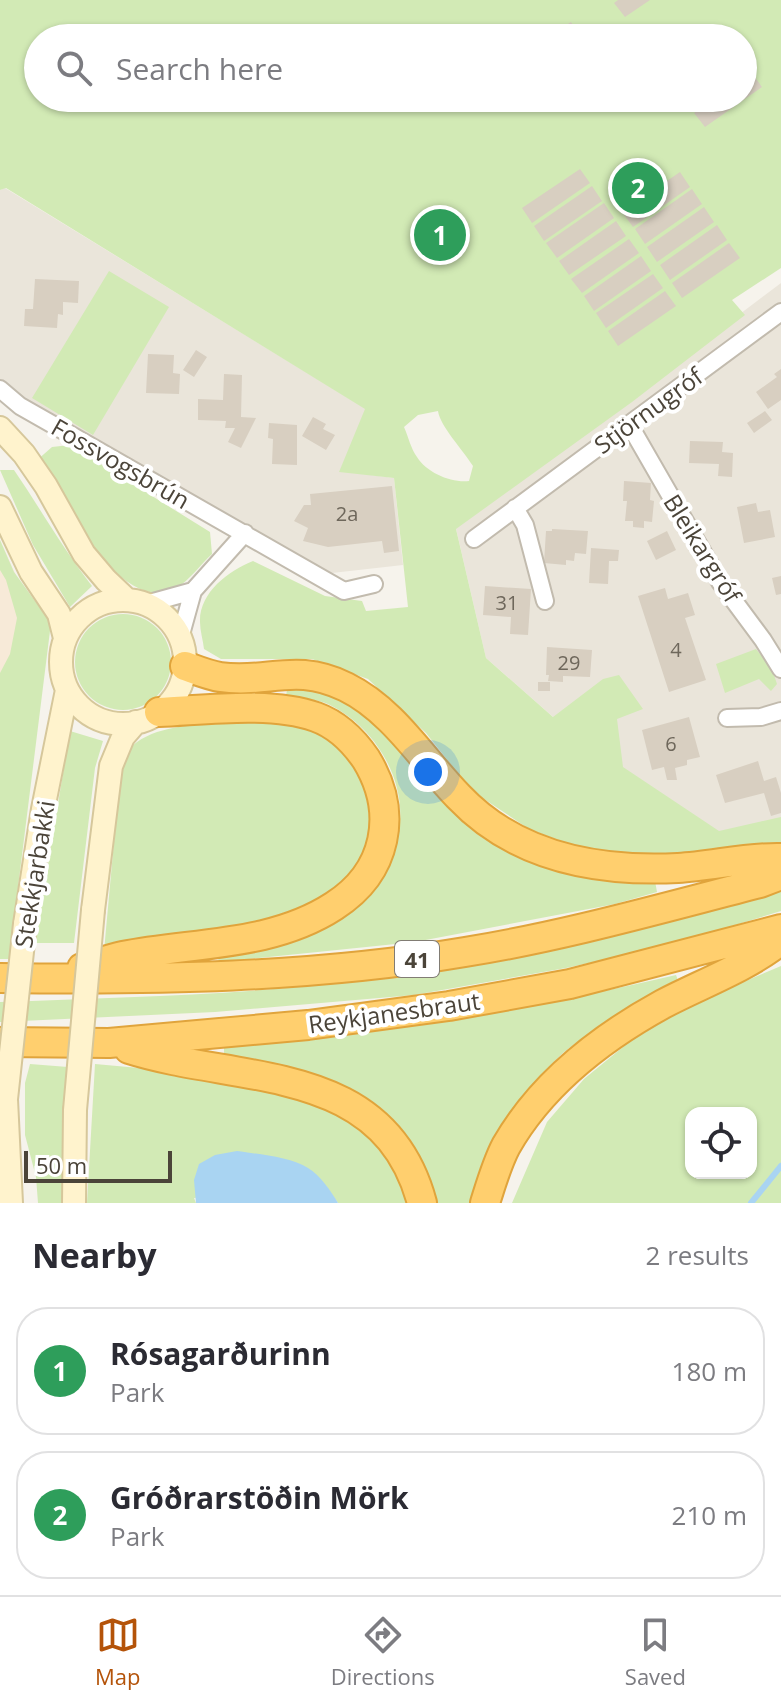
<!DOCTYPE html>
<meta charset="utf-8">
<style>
:root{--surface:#fff;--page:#f2f2f3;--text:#2b2b33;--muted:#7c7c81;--line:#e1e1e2;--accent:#b45309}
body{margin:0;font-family:"Open Sans",sans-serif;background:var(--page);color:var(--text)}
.controls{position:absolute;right:24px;bottom:24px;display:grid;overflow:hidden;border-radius:16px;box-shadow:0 2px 6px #0004}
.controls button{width:72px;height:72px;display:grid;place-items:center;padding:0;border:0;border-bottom:2px solid var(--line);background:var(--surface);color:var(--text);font:40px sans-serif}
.scale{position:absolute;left:24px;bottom:20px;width:148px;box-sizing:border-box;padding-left:8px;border:4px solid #4b4439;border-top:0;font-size:22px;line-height:28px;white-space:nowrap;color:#4b4439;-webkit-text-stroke:6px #fff;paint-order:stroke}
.you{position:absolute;left:428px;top:772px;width:28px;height:28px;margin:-20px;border:6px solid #fff;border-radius:50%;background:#1a73e8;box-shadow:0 0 0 12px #1a73e833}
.badge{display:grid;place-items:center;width:52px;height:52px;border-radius:50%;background:var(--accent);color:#fff;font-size:26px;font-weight:700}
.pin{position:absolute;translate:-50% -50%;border:4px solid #fff;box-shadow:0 2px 8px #0006}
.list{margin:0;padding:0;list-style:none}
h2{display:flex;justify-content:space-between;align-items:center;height:104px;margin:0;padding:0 32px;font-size:34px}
h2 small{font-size:26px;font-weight:400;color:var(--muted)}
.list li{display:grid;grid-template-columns:52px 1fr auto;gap:24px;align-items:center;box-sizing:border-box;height:128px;margin:0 16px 16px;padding:0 16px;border:2px solid var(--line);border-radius:32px}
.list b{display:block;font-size:30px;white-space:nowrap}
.list p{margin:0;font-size:26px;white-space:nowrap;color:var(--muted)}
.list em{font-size:26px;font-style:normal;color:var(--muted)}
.icon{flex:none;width:44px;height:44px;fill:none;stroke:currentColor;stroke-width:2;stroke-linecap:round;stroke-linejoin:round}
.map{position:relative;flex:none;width:781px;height:1203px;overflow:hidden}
.search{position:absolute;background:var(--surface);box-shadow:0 2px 6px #0004;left:24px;right:24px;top:24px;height:88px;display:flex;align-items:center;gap:20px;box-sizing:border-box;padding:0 28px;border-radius:44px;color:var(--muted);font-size:30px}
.sheet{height:392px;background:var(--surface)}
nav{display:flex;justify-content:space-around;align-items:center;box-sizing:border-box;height:112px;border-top:2px solid var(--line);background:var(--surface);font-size:22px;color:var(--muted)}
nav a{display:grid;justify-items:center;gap:4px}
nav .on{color:var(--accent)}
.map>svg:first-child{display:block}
.residential{fill:#eae5da}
.commercial{fill:#f7ead8}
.green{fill:#d2eab5;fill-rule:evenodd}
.water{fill:#a9d4f2}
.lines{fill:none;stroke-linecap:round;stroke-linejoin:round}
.stream{stroke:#a9d4f2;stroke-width:6}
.building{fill:#d8cfc1}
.street-casing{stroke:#c2bbae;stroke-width:20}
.secondary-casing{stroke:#d6c79b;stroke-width:26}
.highway-casing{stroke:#e0a43c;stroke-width:32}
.street{stroke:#fff;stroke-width:16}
.secondary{stroke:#fff3cd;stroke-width:22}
.highway{stroke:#ffcf6e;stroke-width:28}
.secondary-bridge-casing{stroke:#d6c79b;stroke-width:26;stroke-linecap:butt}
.secondary-bridge{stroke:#fff3cd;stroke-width:22}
.labels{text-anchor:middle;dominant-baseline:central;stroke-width:8;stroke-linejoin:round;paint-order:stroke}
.number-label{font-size:20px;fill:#6e675b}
.shield{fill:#fff;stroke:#817c74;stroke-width:2}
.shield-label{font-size:22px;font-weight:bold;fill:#4b4439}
.street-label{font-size:24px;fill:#4b4439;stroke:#fff}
</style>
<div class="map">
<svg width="781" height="1203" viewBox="0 0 781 1203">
<rect width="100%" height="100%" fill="#f6f3ec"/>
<path class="residential" d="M5,188L366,409L340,471L394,478L403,565L323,574L0,388V190Z
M781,283V828L727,846L593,752L486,658L454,520L617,407Z"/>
<path class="commercial" d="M0,540L40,629L0,857Z"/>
<path class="green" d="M0,0H781V268L732,300L745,315L632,402L456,529L486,658L553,717L603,679L619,675L643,709L617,719L623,767L719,831L781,817V844L768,849L664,859L582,849L529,829L472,791L426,733L368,679L312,659H221L204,649C203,640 200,631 200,622C199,593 228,571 253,561L325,596L362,601L366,611L408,607L394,478L339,472L365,409L6,188L0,190ZM38,38H743V98H38ZM438,411C440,426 463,450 473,466L469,481C451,483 427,473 417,457C411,449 408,436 404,427L418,415Z
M109,271L169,307L93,435L32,398Z
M70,445L210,532L212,554C201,564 189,581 176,588C122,619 59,496 36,461L52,447Z
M0,470H14C40,508 63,549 92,586L70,607L33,545Z
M0,540L14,572L51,623L9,959H0V673L10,654L17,618L6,580L0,570Z
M75 662a48 48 0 1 1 96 0a48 48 0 1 1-96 0Z
M756,649L772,669L777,684L771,691L759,679L725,693L716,664Z
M288,686C300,688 314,687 325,691C387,713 425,791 476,831C529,871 591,879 655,881L657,892L615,904L415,942L219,962L217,953L387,864C391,852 399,837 400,823C404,774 372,725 328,704C316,699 299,698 286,695Z
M226,721L280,722L321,731L349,751L377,810L371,854L352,882L295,917L104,951L120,776C123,765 126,749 137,742C161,725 198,725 226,721Z
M70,731L103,741L95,768L74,943H35Z
M781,891V911L666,946L566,968L414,995L215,1012L0,1022V1002C124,997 248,995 371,979C510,961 646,929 781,891Z
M781,966V1203H512L547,1122L584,1079L640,1033L686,1006ZM691,1113H751V1173H691Z
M676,975L680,986C646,1004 592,1028 563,1053C519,1093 492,1149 471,1203H429L411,1151L224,1056V1044C263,1041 302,1041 340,1036C453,1021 565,1001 676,975Z
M30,1064L68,1067L63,1203H38L36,1177L25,1135V1083Z
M95,1064L194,1073L337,1108L373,1134L404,1178L411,1203H338L326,1186L194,1198L196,1203H87Z"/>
<path class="water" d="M237,1151C257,1154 291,1157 308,1168C320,1175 331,1191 338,1203H196L194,1180L199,1164L215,1155Z"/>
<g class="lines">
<path class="stream" d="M751,1203L781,1166"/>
</g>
<path class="building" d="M618,0H650L625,17L614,3Z
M571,22L581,38H548Z
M752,73L762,87L705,127L694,113L715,98H743V79Z
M580,169L590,183L532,223L522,208Z
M680,172L690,187L633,227L622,212Z
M592,186L602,201L544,241L534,226Z
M692,189L702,204L645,244L635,229Z
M604,203L614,218L557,258L546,243Z
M704,207L714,222L657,262L647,247Z
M616,221L626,236L569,275L559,261Z
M717,225L727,240L670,280L660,265Z
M629,239L639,253L582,293L571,279Z
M729,243L740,258L682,298L672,283Z
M641,256L651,271L594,311L584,296Z
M653,274L663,288L606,328L596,313Z
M35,279L79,281L78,303L63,302V315L58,314L57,328L24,326L25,309H33Z
M665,291L676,306L618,346L608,331Z
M196,350L207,357L194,377L183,370Z
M148,354L174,355L173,373L180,374L179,394L146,393Z
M781,369V400L768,409L756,392L777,377L774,374Z
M224,374L242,375L241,417L256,418L241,448L228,442L235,428H225L226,421L198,420V399L223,400Z
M765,411L772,420L754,433L747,423Z
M313,417L326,424L323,429L335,435L326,450L302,436Z
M269,423L297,425V465L272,464L273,439L268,438Z
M690,441L723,442L722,452L733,453L732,477L718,476L719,464L689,463Z
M624,481L651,483L650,500L654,501L652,522L644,521V528L633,527V521H625L627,501H623Z
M392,486L399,551L384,553L382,541L328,547L303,541L308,528L294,521L304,505H311L310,494Z
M756,503L758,512L770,510L775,537L744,543L737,507Z
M552,529L588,531L586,554L575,553L574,561L566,560V565L544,563L546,531H552Z
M667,531L676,550L656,560L647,541Z
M591,548L619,550L618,561H609L608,584L589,583Z
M781,576V594L776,595L772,578Z
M485,586L531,589L528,635L510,634L511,617L483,615Z
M665,588L668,599L688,593L695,615L685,618L706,680L669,692L638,596Z
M547,647L592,650L590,677L563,676V682L548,681L549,675H546Z
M538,682H550V691H538Z
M689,717L700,757L687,760V765L675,768L677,780H667L664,767L652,770L642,730Z
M758,761L764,781L776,777L781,793V813L771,816L764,793L725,803L716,775Z"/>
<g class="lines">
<defs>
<path id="street" d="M0,389L20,406L71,435L344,591L374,584
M629,424L720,582L763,640L781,669
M515,508L525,525L545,601
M474,539L781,312
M146,604L193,591
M180,638L193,591L245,533
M727,718L761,717L781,711"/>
<path id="secondary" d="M0,428L24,454L46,486L84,554L106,580L126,599
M0,507L31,572L59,614L65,638
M61 662a62 62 0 1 1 124 0a62 62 0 1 1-124 0Z
M93,910L111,766L123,737L136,722
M25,924L43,809L67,690
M6,1099L11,1203
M74,1203L75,1110"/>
<path id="highway" d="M185,666C196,670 208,675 220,677C268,684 295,662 346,687C393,710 423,760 459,797C516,857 598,872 678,868C712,866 747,857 781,858
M82,968C96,964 109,959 123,956C193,942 271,947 334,906C387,872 399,813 366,759C353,740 338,725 316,717C271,701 206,710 159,712
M0,978C155,980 311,978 465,952C565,936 662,908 760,883L781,875
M0,1042L109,1043L308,1025L449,1006L570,984L781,929
M129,1049C239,1084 384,1061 422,1203
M485,1203C491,1184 497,1163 506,1146C542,1083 601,1038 663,1004C703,983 746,968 781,940"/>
</defs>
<use href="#street" class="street-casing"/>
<use href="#secondary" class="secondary-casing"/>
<use href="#highway" class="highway-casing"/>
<use href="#street" class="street"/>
<use href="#secondary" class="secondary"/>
<use href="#highway" class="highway"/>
<defs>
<path id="secondary-bridge" d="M6,1099L25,924
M75,1110L93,910"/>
</defs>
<use href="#secondary-bridge" class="secondary-bridge-casing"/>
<use href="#secondary-bridge" class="secondary-bridge"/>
</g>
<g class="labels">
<g class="number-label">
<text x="347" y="513">2a</text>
<text x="507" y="602">31</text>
<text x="676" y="649">4</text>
<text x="569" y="662">29</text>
<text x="671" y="743">6</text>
</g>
<rect class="shield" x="395" y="941" width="44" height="36" rx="6"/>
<g class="shield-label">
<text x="417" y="959">41</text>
</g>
<g class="street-label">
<text transform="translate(648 410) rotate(-36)">Stjörnugróf</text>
<text transform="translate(121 463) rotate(30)">Fossvogsbrún</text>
<text transform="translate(703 548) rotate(58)">Bleikargróf</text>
<text transform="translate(34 874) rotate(-81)">Stekkjarbakki</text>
<text transform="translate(394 1012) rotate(-8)">Reykjanesbraut</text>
</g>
</g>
</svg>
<div class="controls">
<button><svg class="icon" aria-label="locate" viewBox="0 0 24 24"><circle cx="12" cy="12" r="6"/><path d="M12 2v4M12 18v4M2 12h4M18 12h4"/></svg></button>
</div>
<div class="scale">50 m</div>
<div class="you"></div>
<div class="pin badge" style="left:440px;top:235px;background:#2e9e5b">1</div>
<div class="pin badge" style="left:638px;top:188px;background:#2e9e5b">2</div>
<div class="search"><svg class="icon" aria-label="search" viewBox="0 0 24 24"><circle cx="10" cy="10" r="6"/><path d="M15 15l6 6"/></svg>Search here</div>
</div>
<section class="sheet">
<h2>Nearby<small>2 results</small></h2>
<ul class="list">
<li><span class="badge" style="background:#2e9e5b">1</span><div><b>Rósagarðurinn</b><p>Park</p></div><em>180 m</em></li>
<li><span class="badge" style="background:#2e9e5b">2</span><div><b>Gróðrarstöðin Mörk</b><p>Park</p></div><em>210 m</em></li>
</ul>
</section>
<nav>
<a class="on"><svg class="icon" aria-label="map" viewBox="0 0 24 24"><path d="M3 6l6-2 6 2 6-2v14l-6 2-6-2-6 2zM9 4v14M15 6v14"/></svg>Map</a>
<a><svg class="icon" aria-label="directions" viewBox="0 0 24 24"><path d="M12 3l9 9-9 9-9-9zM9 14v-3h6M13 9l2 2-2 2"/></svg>Directions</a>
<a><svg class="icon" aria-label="saved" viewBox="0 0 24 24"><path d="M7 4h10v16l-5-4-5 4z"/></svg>Saved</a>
</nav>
